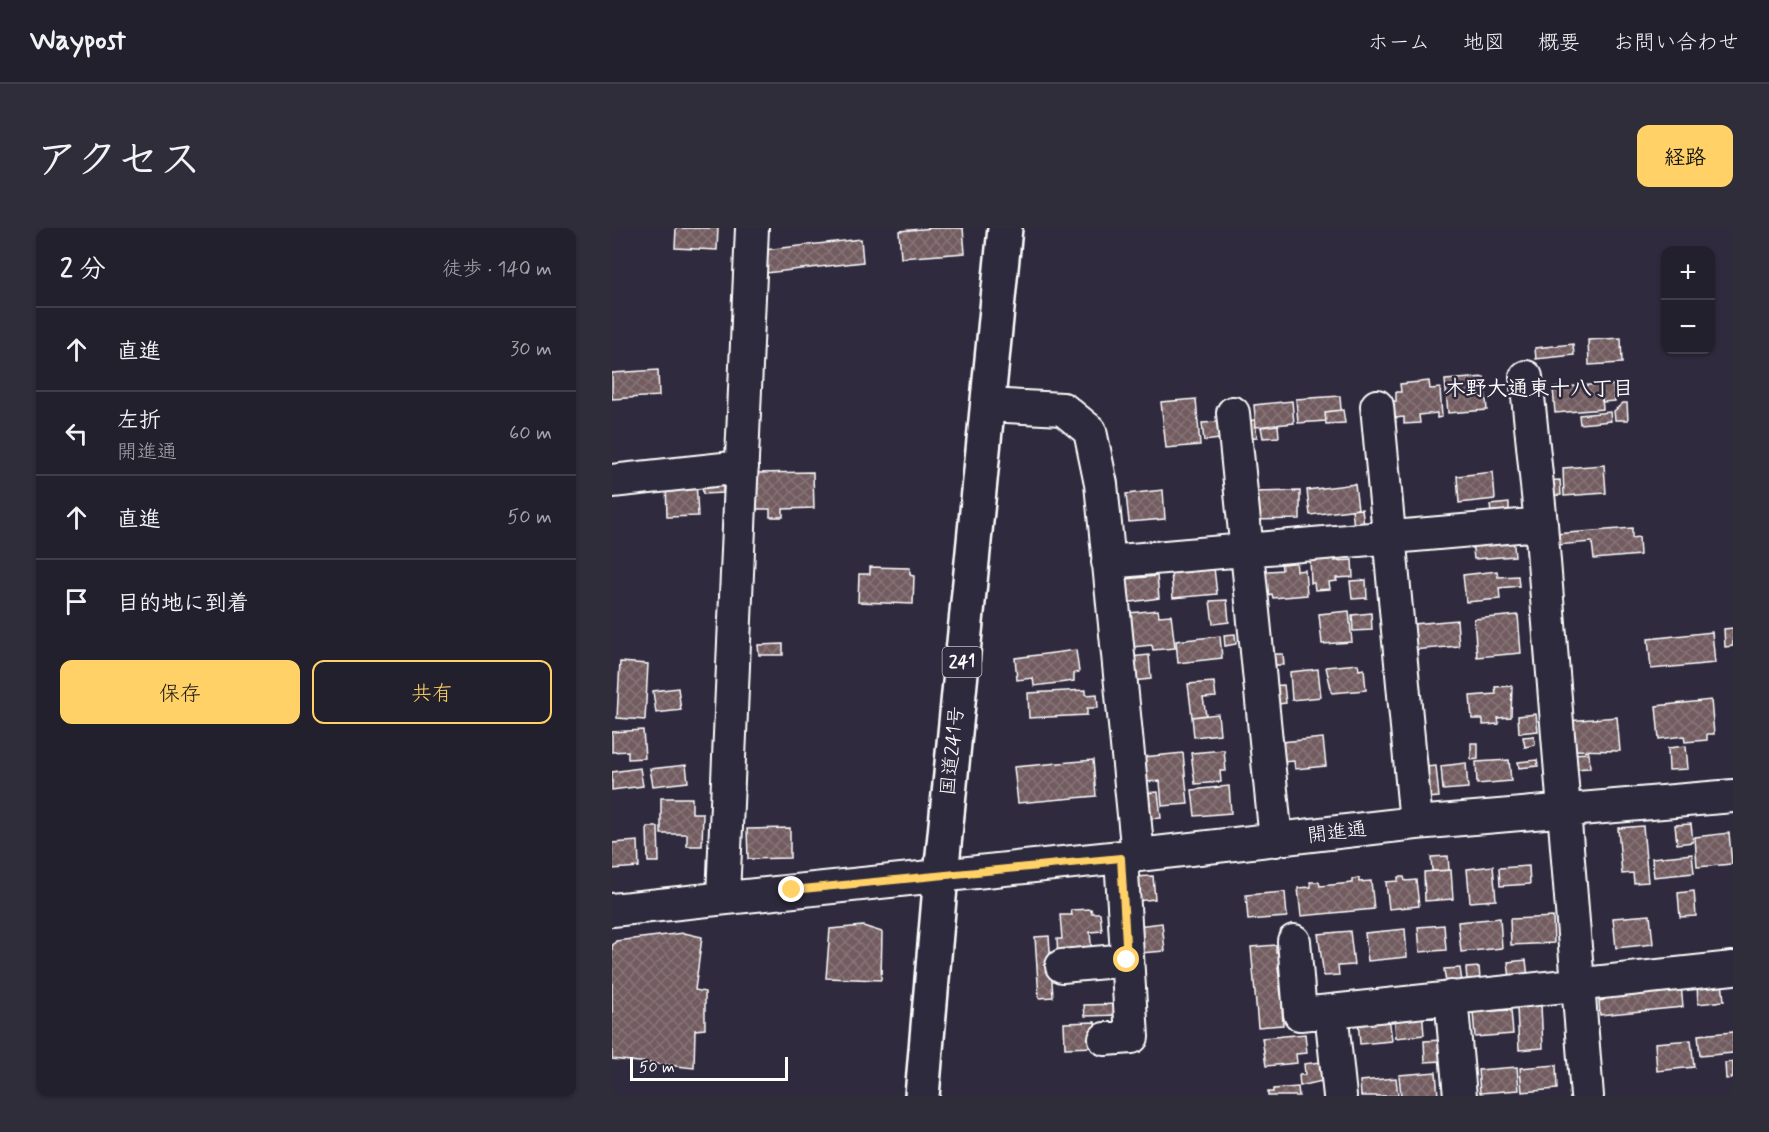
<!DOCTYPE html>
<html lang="ja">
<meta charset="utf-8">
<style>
:root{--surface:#23202e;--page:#2f2d3a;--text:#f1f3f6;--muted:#a3a3aa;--line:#403e4a;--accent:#ffd166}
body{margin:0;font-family:Mynerve,"Klee One",sans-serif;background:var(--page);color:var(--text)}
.controls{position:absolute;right:18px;top:18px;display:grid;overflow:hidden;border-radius:12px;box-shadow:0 2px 4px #0004}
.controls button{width:54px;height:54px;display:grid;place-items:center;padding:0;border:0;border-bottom:2px solid var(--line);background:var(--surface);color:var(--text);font:30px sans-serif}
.scale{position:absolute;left:18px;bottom:15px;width:158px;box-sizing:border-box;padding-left:6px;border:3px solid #fff;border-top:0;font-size:16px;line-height:21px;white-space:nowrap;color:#fff;-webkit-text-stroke:4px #2f2a3d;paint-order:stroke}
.stop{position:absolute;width:18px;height:18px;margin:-14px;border:4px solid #ffd166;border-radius:50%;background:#fff}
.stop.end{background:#ffd166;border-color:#fff;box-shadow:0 2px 6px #0008}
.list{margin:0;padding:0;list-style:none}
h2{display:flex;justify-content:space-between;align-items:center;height:78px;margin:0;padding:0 24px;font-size:26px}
h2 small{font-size:20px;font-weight:400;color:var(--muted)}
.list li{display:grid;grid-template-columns:39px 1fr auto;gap:18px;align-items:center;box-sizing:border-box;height:84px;padding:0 24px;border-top:2px solid var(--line)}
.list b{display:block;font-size:22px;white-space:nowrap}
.list p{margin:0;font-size:20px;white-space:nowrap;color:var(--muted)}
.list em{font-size:20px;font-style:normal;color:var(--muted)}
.actions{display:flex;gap:12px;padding:18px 24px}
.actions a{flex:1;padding:14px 0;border:2px solid var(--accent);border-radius:12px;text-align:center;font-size:21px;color:var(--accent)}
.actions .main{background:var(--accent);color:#111}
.icon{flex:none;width:33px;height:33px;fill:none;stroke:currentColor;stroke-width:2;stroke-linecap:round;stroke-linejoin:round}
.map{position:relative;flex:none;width:1121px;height:868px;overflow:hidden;border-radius:12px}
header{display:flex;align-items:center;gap:36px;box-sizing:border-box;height:84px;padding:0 30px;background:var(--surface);border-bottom:2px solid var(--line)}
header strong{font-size:28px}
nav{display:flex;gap:33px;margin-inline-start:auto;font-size:21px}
.intro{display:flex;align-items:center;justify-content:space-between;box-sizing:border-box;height:144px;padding:0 36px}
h1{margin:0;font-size:42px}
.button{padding:15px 27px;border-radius:12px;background:var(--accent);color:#111;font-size:21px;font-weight:700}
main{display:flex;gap:36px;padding:0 36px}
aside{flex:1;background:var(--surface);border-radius:12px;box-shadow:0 2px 4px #0004}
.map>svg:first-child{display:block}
.building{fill:url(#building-cross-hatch);stroke:#fff;stroke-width:1.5}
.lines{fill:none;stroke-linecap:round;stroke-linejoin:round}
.minor-casing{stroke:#fff;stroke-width:36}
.highway-casing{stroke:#fff;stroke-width:38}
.minor{stroke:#2f2a3d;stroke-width:32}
.highway{stroke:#2f2a3d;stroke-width:33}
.route{stroke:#ffd166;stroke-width:8}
.labels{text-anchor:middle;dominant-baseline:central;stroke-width:5;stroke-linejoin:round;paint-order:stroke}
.shield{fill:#2f2a3d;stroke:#c1bfc5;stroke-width:1.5}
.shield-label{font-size:18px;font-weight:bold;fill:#fff}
.street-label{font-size:20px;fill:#fff;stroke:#2f2a3d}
.neighbourhood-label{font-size:21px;font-weight:bold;fill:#fff;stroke:#2f2a3d}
</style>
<header>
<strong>Waypost</strong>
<nav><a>ホーム</a><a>地図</a><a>概要</a><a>お問い合わせ</a></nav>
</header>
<div class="intro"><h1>アクセス</h1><a class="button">経路</a></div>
<main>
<aside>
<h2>2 分<small>徒歩 · 140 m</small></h2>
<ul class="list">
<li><svg class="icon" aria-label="ahead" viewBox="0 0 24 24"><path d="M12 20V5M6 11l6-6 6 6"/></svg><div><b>直進</b></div><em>30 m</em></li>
<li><svg class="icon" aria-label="left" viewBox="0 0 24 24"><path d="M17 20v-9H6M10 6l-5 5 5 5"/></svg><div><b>左折</b><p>開進通</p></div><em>60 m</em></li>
<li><svg class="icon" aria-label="ahead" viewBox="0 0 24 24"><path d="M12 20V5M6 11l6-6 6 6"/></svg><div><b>直進</b></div><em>50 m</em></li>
<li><svg class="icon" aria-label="arrive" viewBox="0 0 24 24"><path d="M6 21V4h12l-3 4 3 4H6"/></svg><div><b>目的地に到着</b></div></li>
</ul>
<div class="actions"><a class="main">保存</a><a>共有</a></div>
</aside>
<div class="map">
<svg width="1121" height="868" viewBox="0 0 1121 868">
<defs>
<pattern id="building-cross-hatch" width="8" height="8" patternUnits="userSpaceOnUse" patternTransform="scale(1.5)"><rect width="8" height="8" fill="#725c60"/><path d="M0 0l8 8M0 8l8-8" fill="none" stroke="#877478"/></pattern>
</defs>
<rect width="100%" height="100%" fill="#2f2a3d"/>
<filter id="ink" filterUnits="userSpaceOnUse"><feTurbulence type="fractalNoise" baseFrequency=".0167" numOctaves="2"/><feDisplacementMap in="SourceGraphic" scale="12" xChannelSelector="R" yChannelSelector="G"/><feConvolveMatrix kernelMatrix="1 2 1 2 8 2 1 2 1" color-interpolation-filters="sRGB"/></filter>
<g filter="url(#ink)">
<path class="building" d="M64,0H106L105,22L63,20Z
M321,0H351L353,25L289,30L287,3Z
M249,11L251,34L145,46L142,23Z
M1009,110L1010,135L977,137L976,112Z
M961,116L962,127L924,131L923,120Z
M46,142L47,168L0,171V145Z
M872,149L875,182L836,185L833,152Z
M817,153L818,161L828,160L830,189L825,190V185L807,187L808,195L792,196V189L783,190L784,194L768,195L766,175L784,173V164H789L788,156Z
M989,156L991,181L943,185L941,160Z
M1001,157L1003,173L990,174L989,158Z
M728,168L729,182L713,184L714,193L686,195L684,171Z
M584,171L588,217L554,220L549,174Z
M680,173L682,195L644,199L642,177Z
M1011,175H1015L1016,192H1003L1002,183Z
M729,182H731L733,195L714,196L713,184Z
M998,184L999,193L968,196L967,187Z
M643,192L645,209L629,210L627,193Z
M605,194L607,211L592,213L590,195Z
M666,197L667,209L651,210L649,199Z
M992,237L994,265L952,268L951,240Z
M201,244L202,280L171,281V289H158V281H142L141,245Z
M881,244L883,271L847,275L845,248Z
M84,251L86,288L55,289L54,252Z
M948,252L949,267L931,268L930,253Z
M111,253V265L91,266L90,254Z
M743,256L746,281L698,287L695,262Z
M551,262L553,291L517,294L514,266Z
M688,263V291L637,292L636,264Z
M897,275V283L879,285L878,277Z
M750,281L752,298L742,299L740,282Z
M1020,300V310L1027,309L1028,327L982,331L980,314L944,317L943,306Z
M901,309L903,328L862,331L860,313Z
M723,328V333L740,332L741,349L724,350L725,353L717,354L718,361L703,362L702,355H699L698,330Z
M684,331L685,343L693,342L695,367L661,370L660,366L644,368L643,344L670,342L669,332Z
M258,339L298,340V347L302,348L301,376L246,374L247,346H258Z
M602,340L605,366L561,370L559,344Z
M885,343L886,349L906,348L907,358L887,360L888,371L854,374L851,347Z
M545,348L547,370L505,376L503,352Z
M754,352L755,370L740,371L738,353Z
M615,372L617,394L601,396L598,373Z
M546,382L547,388L559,387L563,420L541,422L540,417L511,420L507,386Z
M737,383L740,414L710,416L707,386Z
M759,385L760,402L741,403L740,387Z
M906,387L909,425L865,429L862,391Z
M845,392L847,418L800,422L790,397Z
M1121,400V418L1113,419L1112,401Z
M1100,404L1103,435L1039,441L1036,411Z
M623,406L624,416L613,418L612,407Z
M608,408L610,430L566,435L564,413Z
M171,416V427H147L146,417Z
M464,422L467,444L462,445V453L422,458L421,450L405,452L403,430Z
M651,426H671L672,437H652Z
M537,427L539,451L510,454L508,430Z
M8,434L36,436L33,492L5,490Z
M746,436L747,442L752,441L754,462L720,465L714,439Z
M706,441L709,469L680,472L678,444Z
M602,454L604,469L591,470L594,487L580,489L576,456Z
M672,457L674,475L657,477L655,458Z
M900,458L899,489L886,490L887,496L871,497V491H860L858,468L884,466L883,459Z
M66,460L69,482L44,485L41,463Z
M474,462V467L485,466L486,480H475V487L417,490L416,465Z
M1099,472L1102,506H1095V512L1073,514L1072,508L1047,511L1044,478Z
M606,486L608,506L582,509L580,489Z
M924,486L926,503L907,505L906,488Z
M1005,489L1008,523L958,522L955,493Z
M31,502L33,530L16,531V523L0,524V504Z
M922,508L923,517L913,519L911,509Z
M711,510L714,538L683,541L682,533L671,534L669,514Z
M859,515H866V531L859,532Z
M1074,518L1076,541L1057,542L1056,520Z
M612,522L614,543H608L609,554L583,556L579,525Z
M571,525L576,576L550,578L548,553L533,554L531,529Z
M977,525L978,540L961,541L960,526Z
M481,532L484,568L406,575L402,539Z
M897,532L899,553L865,556L864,534Z
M925,532L926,538L907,540L906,534Z
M854,535L856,560L831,562L829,538Z
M74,537L76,554L41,558L38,541Z
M824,538L827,569L805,571L802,540Z
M28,540L31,558L0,562V544Z
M617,558L619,585L583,588L580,562Z
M546,564L549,590L533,591L530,565Z
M49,570H80V585H91L90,618H75V606H49Z
M1079,596L1081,614L1065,616L1063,597Z
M1031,598L1036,654L1022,655L1021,645L1010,646L1006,600Z
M35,599H46L47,634H36Z
M178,600V630L136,631L135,601Z
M1117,605L1120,636L1085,639L1083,609Z
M26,613L27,639L0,641V615Z
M1080,626L1082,645L1042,649L1040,630Z
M836,628L837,642L820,643L819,629Z
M881,638L884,672L858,674L855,641Z
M917,638L918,656L888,658L887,640Z
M839,642L841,671L813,673L812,644Z
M541,648L543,671L524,673L521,649Z
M786,649H792L793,653L804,652L807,678L777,681L774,654L786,653Z
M747,650V654L759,653L762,681L689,688L686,660L699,659L698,654H707L708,658L740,655V651Z
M1082,663L1084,688L1068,689L1066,665Z
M673,664L675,689L636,692L634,667Z
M479,681L480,685H488L490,703L478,704L480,727L446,731L445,711H450L448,687H460L459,682Z
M1038,687L1041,716L1004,720L1001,690Z
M941,689L942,715L899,717L898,691Z
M888,690L890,720L849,724L846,694Z
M550,695L553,723L528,725L525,698Z
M832,697L834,722L808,724L806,699Z
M251,698L270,704L269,752L214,750L218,701Z
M793,701L795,729L756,733L753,705Z
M738,703L742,737L726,738L727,747L712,748L706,706Z
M72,705L90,709L83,762L93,764V801L83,802L82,840L0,831V718L4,713Z
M437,708L441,769L427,770L423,709Z
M664,717V724H670L671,739H666L669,767H673L674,779H670L671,797L646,799L639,719Z
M914,732L916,749L898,751L896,734Z
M867,739L868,751L855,752L854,740Z
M848,740L850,754L834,755L832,741Z
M1110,753L1112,773L1086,776L1085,756Z
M1069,757L1071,779L988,787L987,773L992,772V768Z
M507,776V787L473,788L472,777Z
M929,777L931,820L907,822L905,779Z
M810,782L812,807L784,810L782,785Z
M899,782L901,806L863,809L861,784Z
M777,789L780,813L748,816L746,792Z
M483,794L485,819L453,820L452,795Z
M1121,804V825L1088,828L1086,807Z
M693,806L695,825L684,826L685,835L654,838L650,810Z
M830,812L831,833L813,834L812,813Z
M1079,812L1082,839L1045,843L1043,815Z
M709,834L710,853L688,858L687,847H693L692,836Z
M1121,834V850L1114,851L1113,835Z
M944,837L945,861L910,864L908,840Z
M905,839L907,862L868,865L866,842Z
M824,844L826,868H789L787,847Z
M784,850L786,868H749L748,853Z
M686,859L687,868H656V864H661V861Z"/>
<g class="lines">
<defs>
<path id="minor" d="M914,149L929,296L975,868
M375,177L451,181L478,203L489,256L526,627
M765,178L804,595
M621,185L664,612
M0,253L130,239
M496,334L929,296
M111,668L140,0
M0,682L509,629L804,595L1121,568
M682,713L688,786L719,783
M450,738L515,732
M839,769L848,868
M493,811L520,809L509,629
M728,868L719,783L1121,740"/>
<path id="highway" d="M310,868L329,647L393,0"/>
</defs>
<use href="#minor" class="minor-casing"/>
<use href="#highway" class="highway-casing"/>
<use href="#minor" class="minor"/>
<use href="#highway" class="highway"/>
</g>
</g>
<g class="lines" filter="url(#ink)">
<path class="route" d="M180,662L509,630L515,732"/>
</g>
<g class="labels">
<rect class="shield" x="330.5" y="419" width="39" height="30" rx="4.5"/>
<g class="shield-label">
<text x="350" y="434">241</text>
</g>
<g class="street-label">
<text transform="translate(341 523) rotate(-84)">国道241号</text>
<text transform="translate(725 605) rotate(-7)">開進通</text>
</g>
<g class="neighbourhood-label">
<text x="927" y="161">木野大通東十八丁目</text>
</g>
</g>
</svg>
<div class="controls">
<button>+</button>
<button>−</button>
</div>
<div class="scale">50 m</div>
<div class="stop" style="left:515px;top:732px"></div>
<div class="stop end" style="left:180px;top:662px"></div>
</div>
</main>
